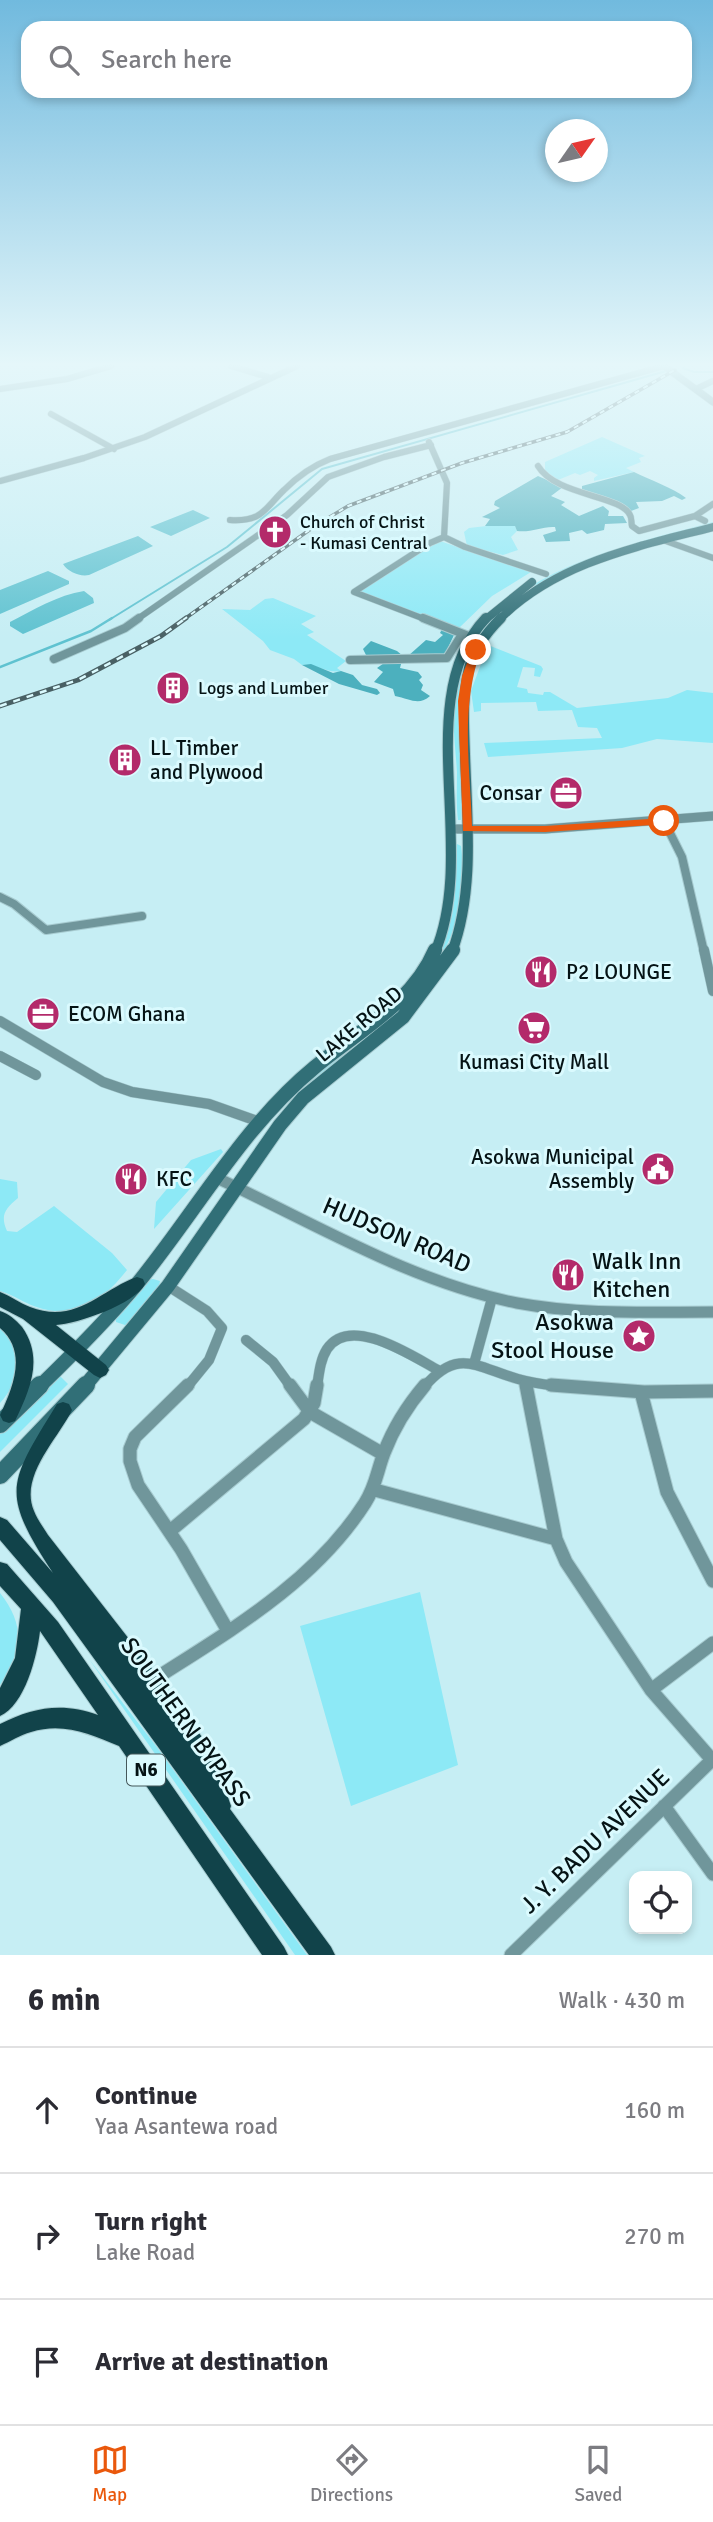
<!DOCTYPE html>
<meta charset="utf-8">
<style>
:root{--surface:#fff;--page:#f2f2f3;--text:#2b2b33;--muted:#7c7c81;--line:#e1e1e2;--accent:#ea580c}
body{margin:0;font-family:Signika,sans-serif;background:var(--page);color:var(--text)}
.controls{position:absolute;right:21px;bottom:21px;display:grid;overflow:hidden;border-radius:14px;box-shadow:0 4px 10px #0003}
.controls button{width:63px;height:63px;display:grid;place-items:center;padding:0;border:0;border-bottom:2px solid var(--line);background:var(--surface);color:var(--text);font:35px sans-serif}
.compass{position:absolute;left:545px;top:119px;width:63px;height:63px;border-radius:50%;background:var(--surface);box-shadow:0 4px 10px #0003;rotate:56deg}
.stop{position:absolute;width:21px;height:21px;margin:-16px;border:5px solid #ea580c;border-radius:50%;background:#fff}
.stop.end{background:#ea580c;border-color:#fff;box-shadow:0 2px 7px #0008}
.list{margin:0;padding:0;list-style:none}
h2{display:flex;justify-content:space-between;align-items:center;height:91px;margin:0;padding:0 28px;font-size:30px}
h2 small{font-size:23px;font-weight:400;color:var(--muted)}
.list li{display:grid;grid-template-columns:46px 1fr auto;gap:21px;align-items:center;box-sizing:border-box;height:126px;padding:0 28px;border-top:2px solid var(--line)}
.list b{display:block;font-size:26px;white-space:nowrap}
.list p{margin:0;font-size:23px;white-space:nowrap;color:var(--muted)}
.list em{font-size:23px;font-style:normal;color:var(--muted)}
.icon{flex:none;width:38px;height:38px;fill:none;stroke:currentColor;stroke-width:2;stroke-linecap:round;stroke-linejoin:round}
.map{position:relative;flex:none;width:713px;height:1955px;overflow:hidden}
.search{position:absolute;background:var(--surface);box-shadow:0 4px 10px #0003;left:21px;right:21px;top:21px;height:77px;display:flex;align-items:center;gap:18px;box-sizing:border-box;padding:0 24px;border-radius:21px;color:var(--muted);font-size:26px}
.sheet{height:469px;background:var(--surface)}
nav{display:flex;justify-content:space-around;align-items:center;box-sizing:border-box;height:98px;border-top:2px solid var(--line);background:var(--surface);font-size:19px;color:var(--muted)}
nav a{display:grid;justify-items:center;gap:4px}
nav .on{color:var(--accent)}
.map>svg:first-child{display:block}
.green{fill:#8de9f6}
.forest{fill:#4cb0be}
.water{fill:#5fc2d0}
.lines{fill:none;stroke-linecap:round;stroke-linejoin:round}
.stream-far1{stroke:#5fc2d0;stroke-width:2}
.stream{stroke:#5fc2d0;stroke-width:2.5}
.minor-far3-casing{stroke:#a7cbd0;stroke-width:7}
.minor-far2-casing{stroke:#a7cbd0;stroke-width:10}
.minor-far1-casing{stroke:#a7cbd0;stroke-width:11}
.minor-casing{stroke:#a7cbd0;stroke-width:15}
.tertiary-far2-casing{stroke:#a7cbd0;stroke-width:8}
.tertiary-far1-casing{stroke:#a7cbd0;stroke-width:10}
.tertiary-casing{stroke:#a7cbd0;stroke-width:13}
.secondary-far3-casing{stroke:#a7cbd0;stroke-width:9}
.secondary-far2-casing{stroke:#a7cbd0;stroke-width:12}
.secondary-far1-casing{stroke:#a7cbd0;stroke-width:16}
.secondary-casing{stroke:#a7cbd0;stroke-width:20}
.trunk-casing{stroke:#a7cbd0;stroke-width:2}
.minor-far3{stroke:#70969b;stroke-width:6}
.minor-far2{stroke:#70969b;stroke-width:8}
.minor-far1{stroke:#70969b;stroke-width:10}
.minor{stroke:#70969b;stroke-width:13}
.tertiary-far2{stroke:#70969b;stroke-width:7}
.tertiary-far1{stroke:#70969b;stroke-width:9}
.tertiary{stroke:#70969b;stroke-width:11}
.secondary-far3{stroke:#316f77;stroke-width:8}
.secondary-far2{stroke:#316f77;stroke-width:10}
.secondary-far1{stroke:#316f77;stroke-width:14}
.secondary{stroke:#316f77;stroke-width:18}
.trunk{fill:#11434a;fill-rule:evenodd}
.rail-far1-casing{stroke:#496064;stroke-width:3.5}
.rail-casing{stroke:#496064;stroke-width:5}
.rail-far1{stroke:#dafafe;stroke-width:2;stroke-dasharray:5;stroke-linecap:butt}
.rail{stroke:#dafafe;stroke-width:2.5;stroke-dasharray:7;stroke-linecap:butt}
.route{fill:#ea580c}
.labels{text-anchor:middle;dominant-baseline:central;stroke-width:6;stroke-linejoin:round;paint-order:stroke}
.far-poi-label{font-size:18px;fill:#051315;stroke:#dafafe;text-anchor:start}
.shield{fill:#dafafe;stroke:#45585b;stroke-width:2}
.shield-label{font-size:19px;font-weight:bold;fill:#051315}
.poi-label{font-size:21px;fill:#051315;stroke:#dafafe;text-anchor:start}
.street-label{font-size:21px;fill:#051315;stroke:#dafafe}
.near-street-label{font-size:24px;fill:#051315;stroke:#dafafe}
.near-poi-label{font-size:24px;fill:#051315;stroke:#dafafe;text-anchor:start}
</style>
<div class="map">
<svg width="713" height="1955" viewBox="0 0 713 1955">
<rect width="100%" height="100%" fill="#c6eef4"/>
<path class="green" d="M602,437L645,456L639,458L641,462L626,468L634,472L594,481V478L598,475L590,471L580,475L575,473L558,480L545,471V462Z
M713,522V525L614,551L518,599L493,620L464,670L459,696L461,812V820H458C456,804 457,788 457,772C455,738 448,699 461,665C499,570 625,546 713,522Z
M504,524L515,526L517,531L511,537L518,550L503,555L467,546L464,532L469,528Z
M440,541L531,572L492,596L459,628L358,593L361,588Z
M273,598L316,616L301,624L314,632L307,635L346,661L337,668L341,671C327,674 316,663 302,665L294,659L270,650L263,641L222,609L250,610L265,599Z
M488,645L541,666L543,669L540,677L534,676L535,668L523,667L517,687L527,689L528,693L543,695L544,692H550L577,708L668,698L687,690L713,693V743L657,739L622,748L488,757L484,743L602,738L597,728L578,727L572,710L538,711L536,702L481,703V711L474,712L471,691Z
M457,844L461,846C478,977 372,1026 291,1102L289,1100L434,962L452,916L455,896L454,846Z
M221,1149L223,1152L154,1229L156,1202L191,1160Z
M0,1179L17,1182L18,1198C5,1209 0,1215 7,1231L17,1232L54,1206L112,1253L127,1270C101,1303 74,1322 31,1305C20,1300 11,1294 0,1291Z
M153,1279L160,1281L159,1286L129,1324L125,1325L116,1322V1318L147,1280Z
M0,1327C25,1348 21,1381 0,1403Z
M60,1376L68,1384L0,1452V1433Z
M420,1592L458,1765L351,1806L300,1626Z
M0,1593C25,1624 24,1654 0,1685Z
M89,1659L156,1746L307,1955H295Z"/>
<path class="forest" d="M634,472C650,480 673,488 686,498L682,500L674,496L662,501L636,502L639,508L631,511L619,502L582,491V486Z
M538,476L563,487L551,496L565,502L561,505L579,516L603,506L609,511L608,516H623L627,523L605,524L604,530L587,534L582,530L569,533L570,541L546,542L543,535L556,531L555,527C542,526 531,533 517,531L515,526H485L490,519L482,517L500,508L494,505L495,501Z
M442,629L454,635L444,656H408L426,640L435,642L443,635L440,633Z
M371,641L397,651L403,656L400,668L418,672L422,677L419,680L423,685L421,690L430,696C419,706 410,699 395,696L393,689L374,682L383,672L377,668L387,661L376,656L366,655L363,649Z
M311,664L333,673L341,671L353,675L362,685L377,689L380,693L377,695L339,684L302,665Z"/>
<path class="water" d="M193,510L210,518L171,536L150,527Z
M138,536L153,546L89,575C80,577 68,572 63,564Z
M48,571L69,581V584L0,614V590Z
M84,591L93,598L94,603L23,634L10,626V622C33,610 58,595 84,591Z"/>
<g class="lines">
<path class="stream-far1" d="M683,368L694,372H713
M109,620L227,547L322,469L666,371"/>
<path class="stream" d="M0,667L91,631L112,618"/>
<defs>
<path id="minor-far3" d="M231,366L268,377
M0,389L67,379L111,366
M696,389L713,381
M51,414L114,449
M429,442L447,483L444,537L465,547L546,574
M538,466C556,496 621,495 630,515C632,518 631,522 632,526L639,531L695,516
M0,481L84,458L145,437L297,366
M230,520C263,522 264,509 284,490C298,476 312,466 330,459L664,366
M705,521L695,516L713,504
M663,540L713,558
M136,620L287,515L328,477L384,457L431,445
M427,620L354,592L430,543L444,537"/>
<path id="minor-far2" d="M423,618L471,637
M54,659L125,628L139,618
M350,660L447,658L462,634
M664,821L682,857L704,952
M0,897L14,904L46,930L142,916"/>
<path id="minor-far1" d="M704,950L713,991
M0,1021L103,1082L132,1092L209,1104L260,1122
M0,1056L36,1075
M168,1286L207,1311L222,1328L209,1360L187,1387
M246,1340L273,1362L291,1387
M474,1364L492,1298
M525,1382L526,1387
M317,1387C319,1374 320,1360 327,1349C350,1314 412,1356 438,1370
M424,1387C458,1347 476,1367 518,1379C534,1384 551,1385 567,1387"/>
<path id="minor" d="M188,1385L135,1437L130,1449V1461L138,1485L181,1549L228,1631
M290,1385L310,1412L383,1454
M526,1385L556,1539L566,1562L651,1690L713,1761
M551,1385L644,1392L713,1391
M641,1392L667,1492L713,1581
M375,1490L556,1539
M170,1531L304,1419L314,1403L317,1385
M150,1682C229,1631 313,1584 365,1503C376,1486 377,1471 384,1453C393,1429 408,1405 425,1385
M651,1690L713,1643
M664,1806L713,1874
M511,1955L712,1760"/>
<path id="tertiary-far2" d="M664,366L713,402"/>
<path id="tertiary-far1" d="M452,829H545L713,816"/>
<path id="tertiary" d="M219,1179C316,1224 411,1282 517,1303C581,1315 648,1312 713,1312"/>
<path id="secondary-far3" d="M485,620L532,582
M499,620C557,562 637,547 713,527"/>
<path id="secondary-far2" d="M435,952C479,849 410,698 486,618
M452,952C475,891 467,819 465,754C464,725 462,697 469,668C474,650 487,632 501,618"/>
<path id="secondary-far1" d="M39,1387C73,1354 107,1320 137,1284C196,1212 243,1126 315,1067C358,1031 412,1004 435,950
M84,1387L168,1286L280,1125L303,1098L403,1017L453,950"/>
<path id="secondary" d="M0,1424L40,1385
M0,1475L86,1385"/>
<path id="trunk" d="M137,1277L143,1279L145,1284C135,1304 77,1324 56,1325L106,1365L109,1370L106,1375L100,1378L94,1375L23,1319L0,1307V1292C11,1296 19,1303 30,1307C76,1325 100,1290 137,1277Z
M0,1311C9,1314 16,1320 22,1327C44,1358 30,1390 15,1421L9,1423L3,1421L0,1415C13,1387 28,1352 0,1328Z
M63,1402L69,1404L72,1410C58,1439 19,1476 34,1511C37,1519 43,1527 48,1535L157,1675L212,1751L231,1806L230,1809L331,1947L335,1955H309L53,1602L0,1540V1517L7,1520L53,1573C0,1492 8,1484 57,1404Z
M0,1562L7,1564L58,1622L284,1947L288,1955H262L119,1746C90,1734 63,1722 31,1732C20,1735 11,1741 0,1746V1724C33,1707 63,1702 98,1715L40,1631C37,1656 25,1705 0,1716V1688L15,1658L21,1609L0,1586Z"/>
</defs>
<use href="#minor-far3" class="minor-far3-casing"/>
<use href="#minor-far2" class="minor-far2-casing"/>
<use href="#minor-far1" class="minor-far1-casing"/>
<use href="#minor" class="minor-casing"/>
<use href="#tertiary-far2" class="tertiary-far2-casing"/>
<use href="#tertiary-far1" class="tertiary-far1-casing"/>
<use href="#tertiary" class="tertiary-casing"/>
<use href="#secondary-far3" class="secondary-far3-casing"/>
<use href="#secondary-far2" class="secondary-far2-casing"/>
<use href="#secondary-far1" class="secondary-far1-casing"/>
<use href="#secondary" class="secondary-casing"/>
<use href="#trunk" class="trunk-casing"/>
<use href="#minor-far3" class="minor-far3"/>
<use href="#minor-far2" class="minor-far2"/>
<use href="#minor-far1" class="minor-far1"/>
<use href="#minor" class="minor"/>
<use href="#tertiary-far2" class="tertiary-far2"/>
<use href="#tertiary-far1" class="tertiary-far1"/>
<use href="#tertiary" class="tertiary"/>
<use href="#secondary-far3" class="secondary-far3"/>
<use href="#secondary-far2" class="secondary-far2"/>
<use href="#secondary-far1" class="secondary-far1"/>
<use href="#secondary" class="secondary"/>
<use href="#trunk" class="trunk"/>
<defs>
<path id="rail-far1" d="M183,620L315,526L348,506L462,463L567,432L675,370"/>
<path id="rail" d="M0,706L78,680L161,636L186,618"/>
</defs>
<use href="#rail-far1" class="rail-far1-casing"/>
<use href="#rail" class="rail-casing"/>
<use href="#rail-far1" class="rail-far1"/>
<use href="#rail" class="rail"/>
</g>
<linearGradient id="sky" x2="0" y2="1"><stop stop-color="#71bade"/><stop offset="0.57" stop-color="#e5f7fa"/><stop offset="1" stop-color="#e5f7fa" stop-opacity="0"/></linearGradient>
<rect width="713" height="639" fill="url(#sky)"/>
<path class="route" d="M476,647L481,650C460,706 470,767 472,826H545L664,818L669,821L668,824L545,832L463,831L458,701L462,676L472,650Z"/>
<defs>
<symbol id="church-disc" viewBox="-11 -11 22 22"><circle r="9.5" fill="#b32a6a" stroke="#dafafe"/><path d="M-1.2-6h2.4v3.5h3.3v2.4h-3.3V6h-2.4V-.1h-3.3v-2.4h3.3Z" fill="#fff"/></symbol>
<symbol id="building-disc" viewBox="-11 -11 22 22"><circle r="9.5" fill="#b32a6a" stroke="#dafafe"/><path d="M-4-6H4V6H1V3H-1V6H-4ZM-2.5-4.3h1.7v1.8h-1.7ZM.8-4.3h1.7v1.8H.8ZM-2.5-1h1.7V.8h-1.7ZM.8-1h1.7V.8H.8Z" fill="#fff"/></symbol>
<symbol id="office-disc" viewBox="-11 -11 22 22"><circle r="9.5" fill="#b32a6a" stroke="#dafafe"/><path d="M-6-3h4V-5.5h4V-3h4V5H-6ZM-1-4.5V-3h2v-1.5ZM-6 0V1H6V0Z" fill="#fff"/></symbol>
<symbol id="restaurant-disc" viewBox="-11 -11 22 22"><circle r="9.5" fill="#b32a6a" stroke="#dafafe"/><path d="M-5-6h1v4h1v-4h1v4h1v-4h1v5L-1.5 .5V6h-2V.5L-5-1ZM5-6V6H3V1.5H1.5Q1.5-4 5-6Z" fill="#fff"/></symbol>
<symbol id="supermarket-disc" viewBox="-11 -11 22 22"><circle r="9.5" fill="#b32a6a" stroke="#dafafe"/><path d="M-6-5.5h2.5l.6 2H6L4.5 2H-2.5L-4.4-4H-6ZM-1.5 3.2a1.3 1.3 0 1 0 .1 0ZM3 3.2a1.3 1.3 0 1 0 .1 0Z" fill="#fff"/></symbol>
<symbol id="civic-disc" viewBox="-11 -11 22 22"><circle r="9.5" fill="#b32a6a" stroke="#dafafe"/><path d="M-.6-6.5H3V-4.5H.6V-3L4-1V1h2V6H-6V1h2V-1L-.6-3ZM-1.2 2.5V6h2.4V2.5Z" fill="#fff"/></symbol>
<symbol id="sight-disc" viewBox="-11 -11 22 22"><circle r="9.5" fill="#b32a6a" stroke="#dafafe"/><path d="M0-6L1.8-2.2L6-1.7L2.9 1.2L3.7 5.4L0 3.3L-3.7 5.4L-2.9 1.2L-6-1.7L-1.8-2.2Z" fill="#fff"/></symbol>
</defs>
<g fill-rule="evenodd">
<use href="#church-disc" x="256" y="513" width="38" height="38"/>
<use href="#building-disc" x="154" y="669" width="38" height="38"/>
<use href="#building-disc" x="106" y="741" width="38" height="38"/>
<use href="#office-disc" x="547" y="774" width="38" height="38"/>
<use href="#restaurant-disc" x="522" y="953" width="38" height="38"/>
<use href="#office-disc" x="24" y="995" width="38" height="38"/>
<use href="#supermarket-disc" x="515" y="1009" width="38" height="38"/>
<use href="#civic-disc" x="639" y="1150" width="38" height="38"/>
<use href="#restaurant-disc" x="112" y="1160" width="38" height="38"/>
<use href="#restaurant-disc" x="549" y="1256" width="38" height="38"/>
<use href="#sight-disc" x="620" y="1317" width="38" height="38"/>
</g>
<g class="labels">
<g class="far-poi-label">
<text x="300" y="522">Church of Christ<tspan x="300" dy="21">- Kumasi Central</tspan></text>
<text x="198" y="688">Logs and Lumber</text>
</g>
<rect class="shield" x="127" y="1754.5" width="38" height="31" rx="5"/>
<g class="shield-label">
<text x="146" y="1770">N6</text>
</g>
<g class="poi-label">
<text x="150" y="748">LL Timber<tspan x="150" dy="24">and Plywood</tspan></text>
<text x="542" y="793" text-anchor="end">Consar</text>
<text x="566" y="972">P2 LOUNGE</text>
<text x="68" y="1014">ECOM Ghana</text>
<text x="534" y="1062" text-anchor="middle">Kumasi City Mall</text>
<text x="634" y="1157" text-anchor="end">Asokwa Municipal<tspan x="634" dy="24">Assembly</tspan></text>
<text x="156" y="1179">KFC</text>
</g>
<g class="street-label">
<text transform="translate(359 1024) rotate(-40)">LAKE ROAD</text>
</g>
<g class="near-street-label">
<text transform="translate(397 1235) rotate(23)">HUDSON ROAD</text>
<text transform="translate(186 1722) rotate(54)">SOUTHERN BYPASS</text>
<text transform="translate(595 1841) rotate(-44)">J. Y. BADU AVENUE</text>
</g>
<g class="near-poi-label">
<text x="592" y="1261">Walk Inn<tspan x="592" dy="28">Kitchen</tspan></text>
<text x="614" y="1322" text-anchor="end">Asokwa<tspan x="614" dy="28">Stool House</tspan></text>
</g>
</g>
</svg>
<div class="controls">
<button><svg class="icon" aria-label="locate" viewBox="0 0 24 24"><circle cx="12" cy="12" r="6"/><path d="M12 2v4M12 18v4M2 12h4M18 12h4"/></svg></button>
</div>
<svg class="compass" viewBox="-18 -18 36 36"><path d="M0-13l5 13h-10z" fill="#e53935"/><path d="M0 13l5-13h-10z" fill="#7c7c81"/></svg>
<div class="stop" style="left:664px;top:821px"></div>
<div class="stop end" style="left:476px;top:650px"></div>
<div class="search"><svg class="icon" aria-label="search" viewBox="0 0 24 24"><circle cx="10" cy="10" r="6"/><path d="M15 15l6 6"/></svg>Search here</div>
</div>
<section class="sheet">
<h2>6 min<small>Walk · 430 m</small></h2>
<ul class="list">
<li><svg class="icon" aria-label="ahead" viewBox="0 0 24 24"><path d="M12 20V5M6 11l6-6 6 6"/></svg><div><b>Continue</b><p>Yaa Asantewa road</p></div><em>160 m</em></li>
<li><svg class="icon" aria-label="right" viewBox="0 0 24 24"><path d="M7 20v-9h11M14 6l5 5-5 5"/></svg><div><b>Turn right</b><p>Lake Road</p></div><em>270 m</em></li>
<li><svg class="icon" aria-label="arrive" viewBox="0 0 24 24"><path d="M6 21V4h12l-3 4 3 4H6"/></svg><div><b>Arrive at destination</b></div></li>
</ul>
</section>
<nav>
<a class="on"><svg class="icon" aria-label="map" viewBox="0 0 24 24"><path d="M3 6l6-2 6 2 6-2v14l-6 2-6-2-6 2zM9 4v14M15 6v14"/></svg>Map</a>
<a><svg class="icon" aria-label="directions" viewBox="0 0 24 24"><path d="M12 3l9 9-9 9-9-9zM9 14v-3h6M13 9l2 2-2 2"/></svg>Directions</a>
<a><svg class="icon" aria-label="saved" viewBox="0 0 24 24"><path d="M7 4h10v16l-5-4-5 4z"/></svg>Saved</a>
</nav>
